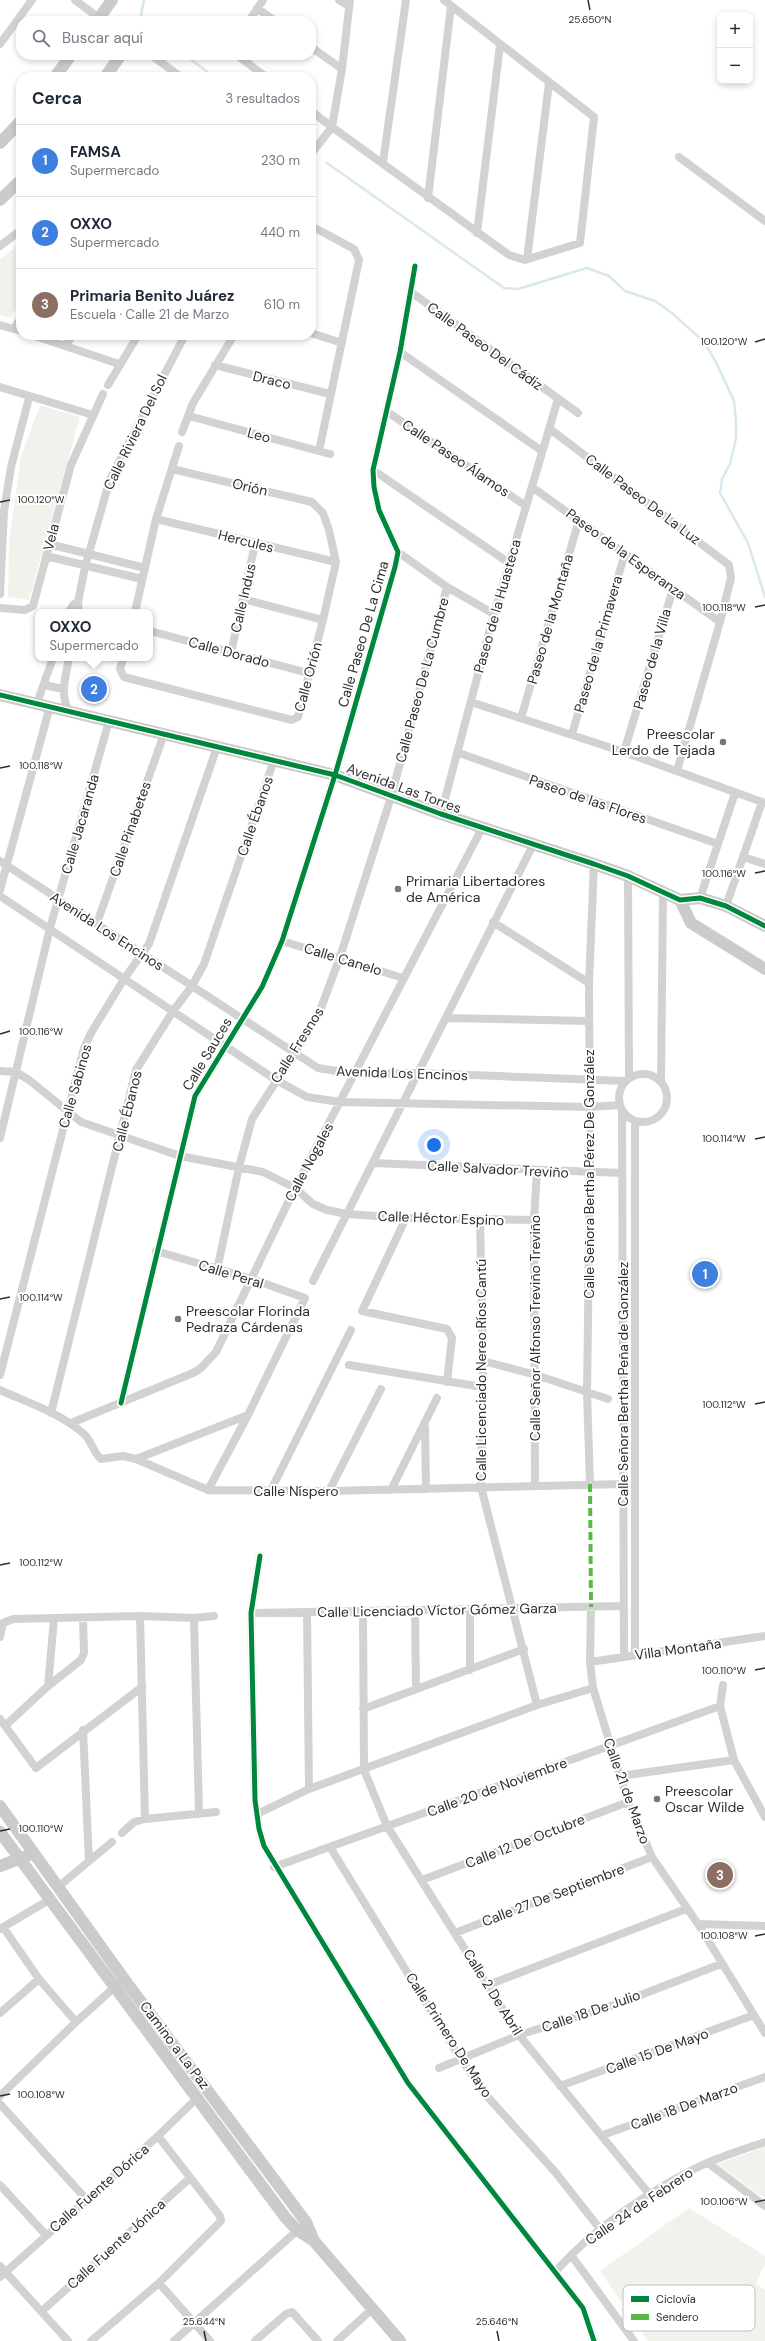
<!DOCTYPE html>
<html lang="es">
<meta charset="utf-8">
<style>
:root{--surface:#fff;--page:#f2f2f3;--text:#1f2937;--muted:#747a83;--line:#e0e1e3;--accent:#767676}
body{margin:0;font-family:"DM Sans",sans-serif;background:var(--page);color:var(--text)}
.controls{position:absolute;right:12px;top:12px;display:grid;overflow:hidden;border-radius:8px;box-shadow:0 2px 6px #0003}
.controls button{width:36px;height:36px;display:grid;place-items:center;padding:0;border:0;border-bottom:1px solid var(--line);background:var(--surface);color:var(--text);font:20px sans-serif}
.you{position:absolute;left:434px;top:1145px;width:14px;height:14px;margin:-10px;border:3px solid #fff;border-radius:50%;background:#1a73e8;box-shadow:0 0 0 6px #1a73e833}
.badge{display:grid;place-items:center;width:26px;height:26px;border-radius:50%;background:var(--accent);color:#fff;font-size:13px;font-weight:700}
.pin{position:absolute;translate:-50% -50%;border:2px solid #fff;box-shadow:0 1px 4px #0006}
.popup{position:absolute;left:35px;top:609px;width:118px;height:52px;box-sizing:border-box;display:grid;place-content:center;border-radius:8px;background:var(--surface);filter:drop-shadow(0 1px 3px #0005);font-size:13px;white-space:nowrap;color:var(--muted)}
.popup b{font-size:15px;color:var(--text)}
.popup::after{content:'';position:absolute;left:50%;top:100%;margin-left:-8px;border:8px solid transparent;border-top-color:var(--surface)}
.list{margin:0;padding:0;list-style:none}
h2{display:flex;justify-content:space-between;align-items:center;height:52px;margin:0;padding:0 16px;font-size:17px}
h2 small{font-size:13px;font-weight:400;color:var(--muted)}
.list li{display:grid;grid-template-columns:26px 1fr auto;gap:12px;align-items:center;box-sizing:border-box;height:72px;padding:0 16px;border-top:1px solid var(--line)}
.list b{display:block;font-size:15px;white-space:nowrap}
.list p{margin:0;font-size:13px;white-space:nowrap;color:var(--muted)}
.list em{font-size:13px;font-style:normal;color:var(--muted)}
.icon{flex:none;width:22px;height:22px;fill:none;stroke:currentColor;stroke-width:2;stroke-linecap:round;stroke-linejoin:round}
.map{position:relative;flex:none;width:765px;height:2341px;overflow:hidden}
.search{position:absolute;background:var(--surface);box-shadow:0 2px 6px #0003;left:16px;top:16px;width:300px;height:44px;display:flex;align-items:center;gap:10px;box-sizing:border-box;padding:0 14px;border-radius:16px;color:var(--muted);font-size:15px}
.panel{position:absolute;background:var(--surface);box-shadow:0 2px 6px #0003;left:16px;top:72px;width:300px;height:268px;border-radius:16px}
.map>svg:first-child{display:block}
.green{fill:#f0f3eb}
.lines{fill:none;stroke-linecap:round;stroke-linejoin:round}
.stream{stroke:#d9e8ef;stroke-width:2.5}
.street{stroke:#d2d2d2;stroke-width:8}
.secondary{stroke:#cbcbcb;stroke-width:12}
.quiet{stroke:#58b947;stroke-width:4;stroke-dasharray:8 4;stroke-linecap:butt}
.cycleway-casing{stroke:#fff;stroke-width:8}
.cycleway{stroke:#00873e;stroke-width:5}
.ticks{fill:none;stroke:#2d2d2d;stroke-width:1.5}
.poi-dot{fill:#767676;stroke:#fff;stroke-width:1.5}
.labels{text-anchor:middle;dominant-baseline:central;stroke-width:4;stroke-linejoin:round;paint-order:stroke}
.street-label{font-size:14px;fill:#2d2d2d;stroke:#fff}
.poi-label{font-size:14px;fill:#2d2d2d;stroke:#fff;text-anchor:start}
.key{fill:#fff;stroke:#c0c0c0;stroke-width:1}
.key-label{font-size:11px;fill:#2d2d2d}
.ticks-label{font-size:10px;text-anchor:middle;fill:#2d2d2d;stroke:#fff;stroke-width:4;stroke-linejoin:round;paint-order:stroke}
</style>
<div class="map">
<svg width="765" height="2341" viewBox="0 0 765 2341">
<rect width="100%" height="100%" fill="#fff"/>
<path class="green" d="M21,243V301L10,318L0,315V259Z
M40,405L80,417L29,600L8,597L9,542L21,456Z
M765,2147V2199L717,2164Z
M689,2208L765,2256V2264L756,2284L765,2290V2341H648L600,2271Z"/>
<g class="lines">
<path class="stream" d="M144,0L141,15L144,21
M185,55L214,77
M327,163L504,288L518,289L587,268L609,276L625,291L655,301L672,313L704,342L716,362L734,401L736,421V438L730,464L722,479L720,493L748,543L765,597"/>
<path class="street" d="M75,0L103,21
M339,0L349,6
M257,8L275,21
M249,21L263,0
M0,44L32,0
M311,47L342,69
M151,55L181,77
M237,55L266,77
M311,111L332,127L342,69L350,0
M311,154L332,127L509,255L525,260L580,243L594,117L444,0
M679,157L765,221
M383,162L406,0
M428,198L451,6
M311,229H317L354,249L359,260L319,451
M477,233L500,45
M0,246L21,230
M527,259L549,83
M411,292L578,413
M0,325L21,331
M14,329L21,318
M311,333L342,343
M32,335L119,364
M65,346L73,335
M400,352L542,451
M215,365L330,394
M108,385L138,335
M0,387L93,415
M386,411L526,506
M189,416L330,454
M550,429L729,565L731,578L720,622L677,771
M182,432L193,403L234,335
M373,470L509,563
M532,487L720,622
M156,519L336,562
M49,544L145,568
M398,552L447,587L494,614
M46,556L142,579
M0,594L4,511L11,467L29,398
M243,599L323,620
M0,608L25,610L33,606L71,465L103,394
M69,612L73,605L78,602
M79,612L78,602L85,567L110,479L185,335
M135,612L156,519L179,446
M150,631L308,673
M231,653L255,544
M123,658L120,669L124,677L292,720L298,717L323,620L336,562L329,530L323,513L312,502L172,469
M44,685L63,689
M471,702L624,752L765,803
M37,703L53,658
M69,711C59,693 66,677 69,658
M521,718L579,520
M572,734L625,553
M624,752L673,589
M459,753L718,844
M441,814L494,614L558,399
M743,857L765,864
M0,861L318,1068L355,1074L418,1073L625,1081
M628,876L629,1077
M0,890L50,706
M0,896L276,1080L307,1097L340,1102L589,1107L620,1105
M700,898L735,793
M726,906L762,802
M493,922L589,983
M97,923L164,734
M282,941L403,978
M447,1018L589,1021
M0,1071L16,1072L29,1080L81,1122L180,1156L263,1172L295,1188L313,1204L327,1210L347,1214L406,1218L534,1220
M619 1098a24 24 0 1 1 48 0a24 24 0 1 1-48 0Z
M661,1081L663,893
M622,1111L624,1657
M635,1121V1655
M0,1138L50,928L109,721
M373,1163L622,1173
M406,1218L362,1311L447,1329L452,1338L447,1382
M480,1220L483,1361L481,1487L537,1705
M156,1251L252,1279L305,1298L248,1415L208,1490
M217,1270L239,1167L252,1119L318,1016L340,957L391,797L447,587
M313,1281L534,843
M483,1361L536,1375L608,1399
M349,1365L482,1387
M0,1375L84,1048L91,1033L124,979L149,944L217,747
M0,1390C29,1403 60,1413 84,1434C91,1440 93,1452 101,1459L123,1456L136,1459L208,1490L329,1491L623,1484
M121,1403L195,1096L262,987L282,941L335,775L395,567L398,552L379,510L374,487L373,470L400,352L415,266
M51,1413L136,1070L173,1011L192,986L204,964L274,760
M71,1423L193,1373L201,1368L216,1352L295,1188L482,828
M425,1427L426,1489
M136,1459L248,1415
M590,1484L587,1393L590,1173L589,983L594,864
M535,1485L534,1220L537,1171
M391,1490L437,1398
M329,1491L381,1389
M270,1492L351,1330
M260,1556L251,1613L255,1800L259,1829L264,1846L408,2083L583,2308L594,2341
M591,1607L590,1662L593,1688L628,1802L652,1857L698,1924L765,2033
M470,1609V1670
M415,1610L416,1689
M363,1611L364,1770L387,1826L519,2035L650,2195
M307,1612L309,1789
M251,1613L623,1606
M140,1616L145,1819
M194,1618L199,1814
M0,1637L3,1623L13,1619L140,1616L194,1618L214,1616
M590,1662L765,1636
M723,1685L720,1706L734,1760L765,1817
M48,1686L54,1619
M363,1709L524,1649
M0,1719L36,1768L142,1687
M6,1725L48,1686L81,1660L84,1653L83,1618
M83,1730L89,1860
M620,1776L734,1760
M257,1814L309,1789L537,1705L593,1688
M122,1833L134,1822L145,1819L216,1812
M330,1847L460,2058L486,2095L556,2173L600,2229
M274,1867L720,1706
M422,1880L628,1802
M58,1887L112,1842
M698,1924L765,1926
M3,1927L39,1979L76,2022
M0,1929L49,1900
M455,1933L652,1857
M488,1985L686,1909
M0,2013L39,1979
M439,2068L519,2035L620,2003L721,1964
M560,2086L754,2015
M0,2096L76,2022L117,1985
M0,2104L87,2200
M603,2135L765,2077
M708,2163L765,2206
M0,2185L46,2235
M571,2255L634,2341
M0,2266L68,2341
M556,2271C592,2230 647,2192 696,2168C718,2157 742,2150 765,2142
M0,2277L158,2136L196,2099
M159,2283L210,2341
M42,2311L190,2178
M91,2341L159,2283L221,2221L220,2216L158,2136
M174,2341L300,2228
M255,2341L286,2314L292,2312L318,2341
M337,2341L371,2310"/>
<path class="secondary" d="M97,21L112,0
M55,77L71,55
M105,77L121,55
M0,143L21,121
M0,200L21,180
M0,695L335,775L441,814L594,864L628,876L680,900L700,898L726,906L765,926
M680,900L691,923L765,969
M0,1806L124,1979L306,2222L314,2241L400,2341
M0,1832L285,2217L297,2230L314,2241
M0,1866L27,1856"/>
<path class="quiet" d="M590,1484L591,1607"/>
<defs>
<path id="cycleway" d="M0,695L335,775L441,814L594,864L628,876L680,900L700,898L726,906L765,926
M121,1403L195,1096L262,987L282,941L335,775L395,567L398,552L379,510L374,487L373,470L400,352L415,266
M260,1556L251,1613L255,1800L259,1829L264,1846L408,2083L583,2308L594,2341"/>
</defs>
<use href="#cycleway" class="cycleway-casing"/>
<use href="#cycleway" class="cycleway"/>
</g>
<path class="ticks" d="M588,0L590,10M755,342L765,339M0,502L10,500M755,607L765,605M0,768L10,766M755,873L765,871M0,1034L10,1031M755,1139L765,1137M0,1299L10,1297M755,1404L765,1402M0,1565L10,1563M755,1670L765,1668M0,1831L10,1829M755,1936L765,1934M0,2096L10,2094M755,2202L765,2200M204,2331L206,2341M497,2331L499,2341"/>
<g class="poi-dot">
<circle cx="723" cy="742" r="4"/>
<circle cx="398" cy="889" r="4"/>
<circle cx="178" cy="1319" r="4"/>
<circle cx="657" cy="1799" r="4"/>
</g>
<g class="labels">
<g class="street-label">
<text transform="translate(485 346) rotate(36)">Calle Paseo Del Cádiz</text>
<text transform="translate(272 380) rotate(14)">Draco</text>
<text transform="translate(135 432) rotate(-64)">Calle Riviera Del Sol</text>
<text transform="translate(259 435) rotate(15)">Leo</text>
<text transform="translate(456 458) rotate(34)">Calle Paseo Álamos</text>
<text transform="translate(250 487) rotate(13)">Orión</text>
<text transform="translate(643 499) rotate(37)">Calle Paseo De La Luz</text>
<text transform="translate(51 537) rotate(-76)">Vela</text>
<text transform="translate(246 541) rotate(14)">Hercules</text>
<text transform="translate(626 554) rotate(36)">Paseo de la Esperanza</text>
<text transform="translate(243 598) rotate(-77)">Calle Indus</text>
<text transform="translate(497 606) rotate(-74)">Paseo de la Huasteca</text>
<text transform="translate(550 619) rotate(-74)">Paseo de la Montaña</text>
<text transform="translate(363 634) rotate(-74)">Calle Paseo De La Cima</text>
<text transform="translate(598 644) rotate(-74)">Paseo de la Primavera</text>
<text transform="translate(229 652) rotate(15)">Calle Dorado</text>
<text transform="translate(652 659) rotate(-74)">Paseo de la Villa</text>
<text transform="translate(308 677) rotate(-75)">Calle Orión</text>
<text transform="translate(422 680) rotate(-75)">Calle Paseo De La Cumbre</text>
<text transform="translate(404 788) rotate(20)">Avenida Las Torres</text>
<text transform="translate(588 799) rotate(19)">Paseo de las Flores</text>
<text transform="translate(255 816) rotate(-71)">Calle Ébanos</text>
<text transform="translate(80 824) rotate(-74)">Calle Jacaranda</text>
<text transform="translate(130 829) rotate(-71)">Calle Pinabetes</text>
<text transform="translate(107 931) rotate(33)">Avenida Los Encinos</text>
<text transform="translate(343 959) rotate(17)">Calle Canelo</text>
<text transform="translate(297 1045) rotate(-58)">Calle Fresnos</text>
<text transform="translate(207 1054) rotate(-59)">Calle Sauces</text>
<text transform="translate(402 1073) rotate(2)">Avenida Los Encinos</text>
<text transform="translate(75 1086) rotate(-74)">Calle Sabinos</text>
<text transform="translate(127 1111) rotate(-76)">Calle Ébanos</text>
<text transform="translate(309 1162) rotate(-62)">Calle Nogales</text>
<text transform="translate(498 1169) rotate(3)">Calle Salvador Treviño</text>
<text transform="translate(589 1174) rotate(-90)">Calle Señora Bertha Pérez De González</text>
<text transform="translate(441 1218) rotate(2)">Calle Héctor Espino</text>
<text transform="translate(231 1274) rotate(17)">Calle Peral</text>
<text transform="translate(535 1328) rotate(-90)">Calle Señor Alfonso Treviño Treviño</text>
<text transform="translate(481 1370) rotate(-90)">Calle Licenciado Nereo Ríos Cantú</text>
<text transform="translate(623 1384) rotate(-90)">Calle Señora Bertha Peña de González</text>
<text x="296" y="1491">Calle Níspero</text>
<text transform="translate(437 1610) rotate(-1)">Calle Licenciado Víctor Gómez Garza</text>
<text transform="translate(678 1649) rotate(-8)">Villa Montaña</text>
<text transform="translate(497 1787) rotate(-20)">Calle 20 de Noviembre</text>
<text transform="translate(627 1791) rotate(70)">Calle 21 de Marzo</text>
<text transform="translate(525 1841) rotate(-21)">Calle 12 De Octubre</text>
<text transform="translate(553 1895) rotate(-21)">Calle 27 De Septiembre</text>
<text transform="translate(493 1992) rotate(58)">Calle 2 De Abril</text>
<text transform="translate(591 2011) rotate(-19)">Calle 18 De Julio</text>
<text transform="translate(449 2035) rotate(57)">Calle Primero De Mayo</text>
<text transform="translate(175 2045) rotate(53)">Camino a La Paz</text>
<text transform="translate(657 2051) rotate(-20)">Calle 15 De Mayo</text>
<text transform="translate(684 2106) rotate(-20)">Calle 18 De Marzo</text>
<text transform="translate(99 2188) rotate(-41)">Calle Fuente Dórica</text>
<text transform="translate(639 2206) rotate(-34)">Calle 24 de Febrero</text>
<text transform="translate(116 2244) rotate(-42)">Calle Fuente Jónica</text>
</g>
<g class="poi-label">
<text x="715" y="734" text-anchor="end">Preescolar<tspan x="715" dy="16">Lerdo de Tejada</tspan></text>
<text x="406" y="881">Primaria Libertadores<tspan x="406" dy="16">de América</tspan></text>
<text x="186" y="1311">Preescolar Florinda<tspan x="186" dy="16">Pedraza Cárdenas</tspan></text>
<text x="665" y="1791">Preescolar<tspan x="665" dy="16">Oscar Wilde</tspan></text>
</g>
</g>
<rect x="623" y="2285" width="132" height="46" rx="6" class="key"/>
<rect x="631" y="2296" width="18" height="6" fill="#00873e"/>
<rect x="631" y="2314" width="18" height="6" fill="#58b947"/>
<g class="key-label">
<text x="656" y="2303">Ciclovía</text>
<text x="656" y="2321">Sendero</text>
</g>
<g class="ticks-label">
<text x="590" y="23">25.650°N</text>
<text x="724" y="345">100.120°W</text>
<text x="41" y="503">100.120°W</text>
<text x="724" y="611">100.118°W</text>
<text x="41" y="769">100.118°W</text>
<text x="724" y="877">100.116°W</text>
<text x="41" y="1035">100.116°W</text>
<text x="724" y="1142">100.114°W</text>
<text x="41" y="1301">100.114°W</text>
<text x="724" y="1408">100.112°W</text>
<text x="41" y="1566">100.112°W</text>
<text x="724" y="1674">100.110°W</text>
<text x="41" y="1832">100.110°W</text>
<text x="724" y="1939">100.108°W</text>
<text x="41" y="2098">100.108°W</text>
<text x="724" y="2205">100.106°W</text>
<text x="204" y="2325">25.644°N</text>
<text x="497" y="2325">25.646°N</text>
</g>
</svg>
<div class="controls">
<button>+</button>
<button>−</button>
</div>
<div class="you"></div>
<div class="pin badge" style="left:705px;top:1274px;background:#3f7fe0">1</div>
<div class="pin badge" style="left:94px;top:689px;background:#3f7fe0">2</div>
<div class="popup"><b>OXXO</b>Supermercado</div>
<div class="pin badge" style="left:720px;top:1875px;background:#8d6e63">3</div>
<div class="search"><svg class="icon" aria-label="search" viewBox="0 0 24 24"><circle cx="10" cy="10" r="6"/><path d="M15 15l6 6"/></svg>Buscar aquí</div>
<section class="panel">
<h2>Cerca<small>3 resultados</small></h2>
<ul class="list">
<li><span class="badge" style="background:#3f7fe0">1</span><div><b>FAMSA</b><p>Supermercado</p></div><em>230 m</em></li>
<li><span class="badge" style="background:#3f7fe0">2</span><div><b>OXXO</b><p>Supermercado</p></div><em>440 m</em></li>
<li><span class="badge" style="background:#8d6e63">3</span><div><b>Primaria Benito Juárez</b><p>Escuela · Calle 21 de Marzo</p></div><em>610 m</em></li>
</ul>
</section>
</div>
